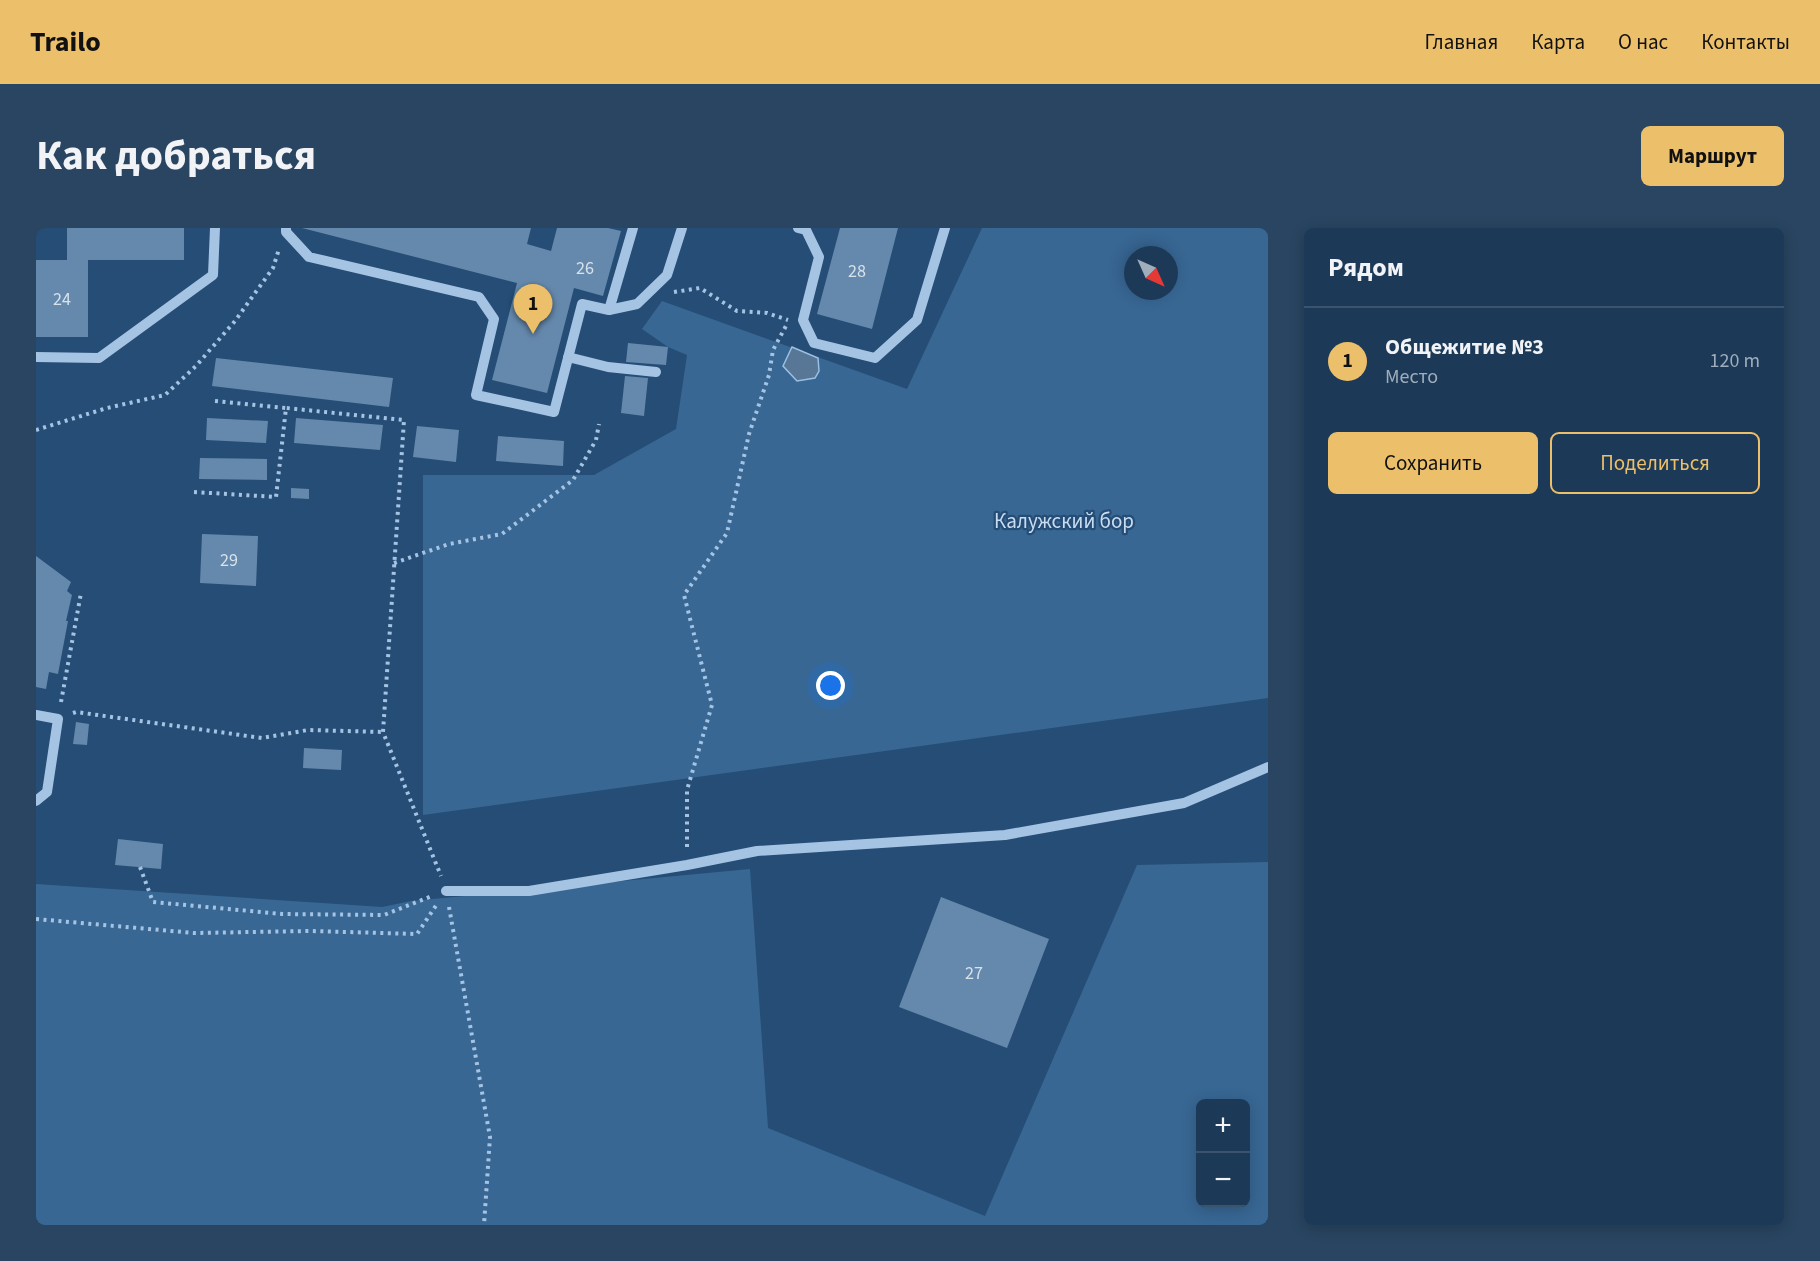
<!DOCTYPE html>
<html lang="ru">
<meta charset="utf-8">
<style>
:root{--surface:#1c3a58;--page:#294561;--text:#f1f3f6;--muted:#a0adba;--line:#3a546e;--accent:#ecbf6a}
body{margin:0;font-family:"Source Sans 3",sans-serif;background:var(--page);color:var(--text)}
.controls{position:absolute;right:18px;bottom:18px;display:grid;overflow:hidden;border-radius:9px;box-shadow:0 3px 15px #0003}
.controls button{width:54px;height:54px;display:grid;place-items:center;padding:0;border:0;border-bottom:2px solid var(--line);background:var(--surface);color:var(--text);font:30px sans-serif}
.compass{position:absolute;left:1088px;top:18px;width:54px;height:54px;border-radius:50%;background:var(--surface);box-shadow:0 3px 15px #0003;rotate:135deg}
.you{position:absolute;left:795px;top:458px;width:21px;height:21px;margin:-15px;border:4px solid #fff;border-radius:50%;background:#1a73e8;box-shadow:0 0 0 9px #1a73e833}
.badge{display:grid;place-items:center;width:39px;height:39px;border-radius:50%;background:var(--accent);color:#111;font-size:20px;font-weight:700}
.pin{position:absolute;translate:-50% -50px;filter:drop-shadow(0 2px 3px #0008)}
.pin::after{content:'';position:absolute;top:32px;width:21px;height:18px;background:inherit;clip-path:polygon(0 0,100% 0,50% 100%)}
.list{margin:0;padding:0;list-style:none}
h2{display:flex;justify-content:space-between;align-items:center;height:78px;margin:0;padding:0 24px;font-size:26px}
h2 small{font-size:20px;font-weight:400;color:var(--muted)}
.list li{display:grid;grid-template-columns:39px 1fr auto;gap:18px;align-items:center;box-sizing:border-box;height:108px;padding:0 24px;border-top:2px solid var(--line)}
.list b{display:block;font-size:22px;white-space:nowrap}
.list p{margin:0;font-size:20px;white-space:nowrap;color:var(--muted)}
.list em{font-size:20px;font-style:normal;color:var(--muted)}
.actions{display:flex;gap:12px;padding:18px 24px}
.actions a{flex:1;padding:14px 0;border:2px solid var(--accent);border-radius:9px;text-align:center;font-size:21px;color:var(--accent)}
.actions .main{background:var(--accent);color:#111}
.map{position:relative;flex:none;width:1232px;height:997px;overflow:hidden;border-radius:9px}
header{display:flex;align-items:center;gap:36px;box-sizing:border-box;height:84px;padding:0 30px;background:var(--accent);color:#111}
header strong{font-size:28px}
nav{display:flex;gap:33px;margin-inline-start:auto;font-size:21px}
.intro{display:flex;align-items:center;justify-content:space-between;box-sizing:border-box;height:144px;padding:0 36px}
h1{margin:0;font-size:42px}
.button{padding:15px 27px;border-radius:9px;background:var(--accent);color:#111;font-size:21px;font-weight:700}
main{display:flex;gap:36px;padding:0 36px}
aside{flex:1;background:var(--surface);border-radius:9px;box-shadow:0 3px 15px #0003}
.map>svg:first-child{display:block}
.green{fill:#386794;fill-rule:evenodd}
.water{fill:#587695;stroke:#9ac0e3;stroke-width:1.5}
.building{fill:#6589ad}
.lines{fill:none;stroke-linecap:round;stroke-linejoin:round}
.path{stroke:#a5c4e3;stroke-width:4;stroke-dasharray:3 4.5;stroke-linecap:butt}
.minor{stroke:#a5c4e3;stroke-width:10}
.labels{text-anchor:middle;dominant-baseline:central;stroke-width:4.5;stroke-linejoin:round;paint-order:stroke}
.number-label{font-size:18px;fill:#d8e2ea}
.park-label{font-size:21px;fill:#c8ddf2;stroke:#254d76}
</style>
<header>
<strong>Trailo</strong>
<nav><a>Главная</a><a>Карта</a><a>О нас</a><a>Контакты</a></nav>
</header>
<div class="intro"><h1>Как добраться</h1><a class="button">Маршрут</a></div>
<main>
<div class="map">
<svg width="1232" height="997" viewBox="0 0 1232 997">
<rect width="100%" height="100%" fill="#254d76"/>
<path class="green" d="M946,0H1232V470L387,587V247H558L640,201L651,127L632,119L606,101L626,73L871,161ZM1097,27H1133V63H1097Z
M1232,634V997H0V656L346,679L375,673L714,641L732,900L949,988L1101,637ZM1164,876H1210V974H1164Z"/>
<path class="water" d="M756,119L782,130L783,143L779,150L761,153L747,138Z"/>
<path class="building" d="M31,0H148V32H52V109H0V32H31Z
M266,0H495L491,16L515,23L521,0H572L585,3L567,68L538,60L511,165L456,152L481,55Z
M804,0H862L836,101L781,86Z
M592,115L632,119L630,137L590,134Z
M180,130L357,150L353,179L176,158Z
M589,148L612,150L608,188L585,185Z
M171,190L232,193L230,215L170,212Z
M260,190L347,197L344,222L258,215Z
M381,198L423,202L420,234L377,229Z
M462,208L528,213L527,238L460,233Z
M164,230L231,231V252L163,251Z
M255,260L273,261V271L255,270Z
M166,306L222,308L220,358L164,355Z
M0,328L35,354L31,363L36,367L30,393H32L22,446L13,444L10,461L0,459Z
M40,494L53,496L51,517L37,516Z
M268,520L306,522L305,542L267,540Z
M82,611L127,616L125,641L79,637Z
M905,669L1013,711L971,820L863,779Z"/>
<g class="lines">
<path class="path" d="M638,64L664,60L701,83L731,85L752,92
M179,173L250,180
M0,202L71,180L129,167L160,138L199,93L237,40L243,21
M158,264L240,269L250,180L368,192L347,504L405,648
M358,335L413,316L466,306L537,252L560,212L563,196
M25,474L45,365
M37,485L40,484L226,510L272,502L347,504
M651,619V562L676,477L648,367L691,305L713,206L733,147L737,122L751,96
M104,639L117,674L246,686L348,687L396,668
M413,679L454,909L448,997
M0,691L158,705L275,703L381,706L401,676"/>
<path class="minor" d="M250,0V4L273,29L443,69L458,91L440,167L518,184L546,76L573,82L597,0
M762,0L770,2L783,29L767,92L778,115L839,130L881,92L909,0
M573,82L601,76L631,47L646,0
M0,129L63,130L177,47L179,0
M532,129L572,139L620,144
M0,487L22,491L11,564L0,573
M410,663H493L651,637L721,623L969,607L1148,575L1232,539"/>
</g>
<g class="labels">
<g class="number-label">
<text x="549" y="40">26</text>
<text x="821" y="43">28</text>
<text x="26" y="71">24</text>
<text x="193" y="332">29</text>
<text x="938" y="745">27</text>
</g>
<g class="park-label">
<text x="1028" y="293">Калужский бор</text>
</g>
</g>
</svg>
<div class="controls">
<button>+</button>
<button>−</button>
</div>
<svg class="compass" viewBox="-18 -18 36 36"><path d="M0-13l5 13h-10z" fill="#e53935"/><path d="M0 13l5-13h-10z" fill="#a0adba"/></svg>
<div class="you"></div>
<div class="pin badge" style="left:497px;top:106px">1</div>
</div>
<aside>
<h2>Рядом<small></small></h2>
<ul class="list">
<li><span class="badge">1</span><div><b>Общежитие №3</b><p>Место</p></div><em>120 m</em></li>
</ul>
<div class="actions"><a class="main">Сохранить</a><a>Поделиться</a></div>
</aside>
</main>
